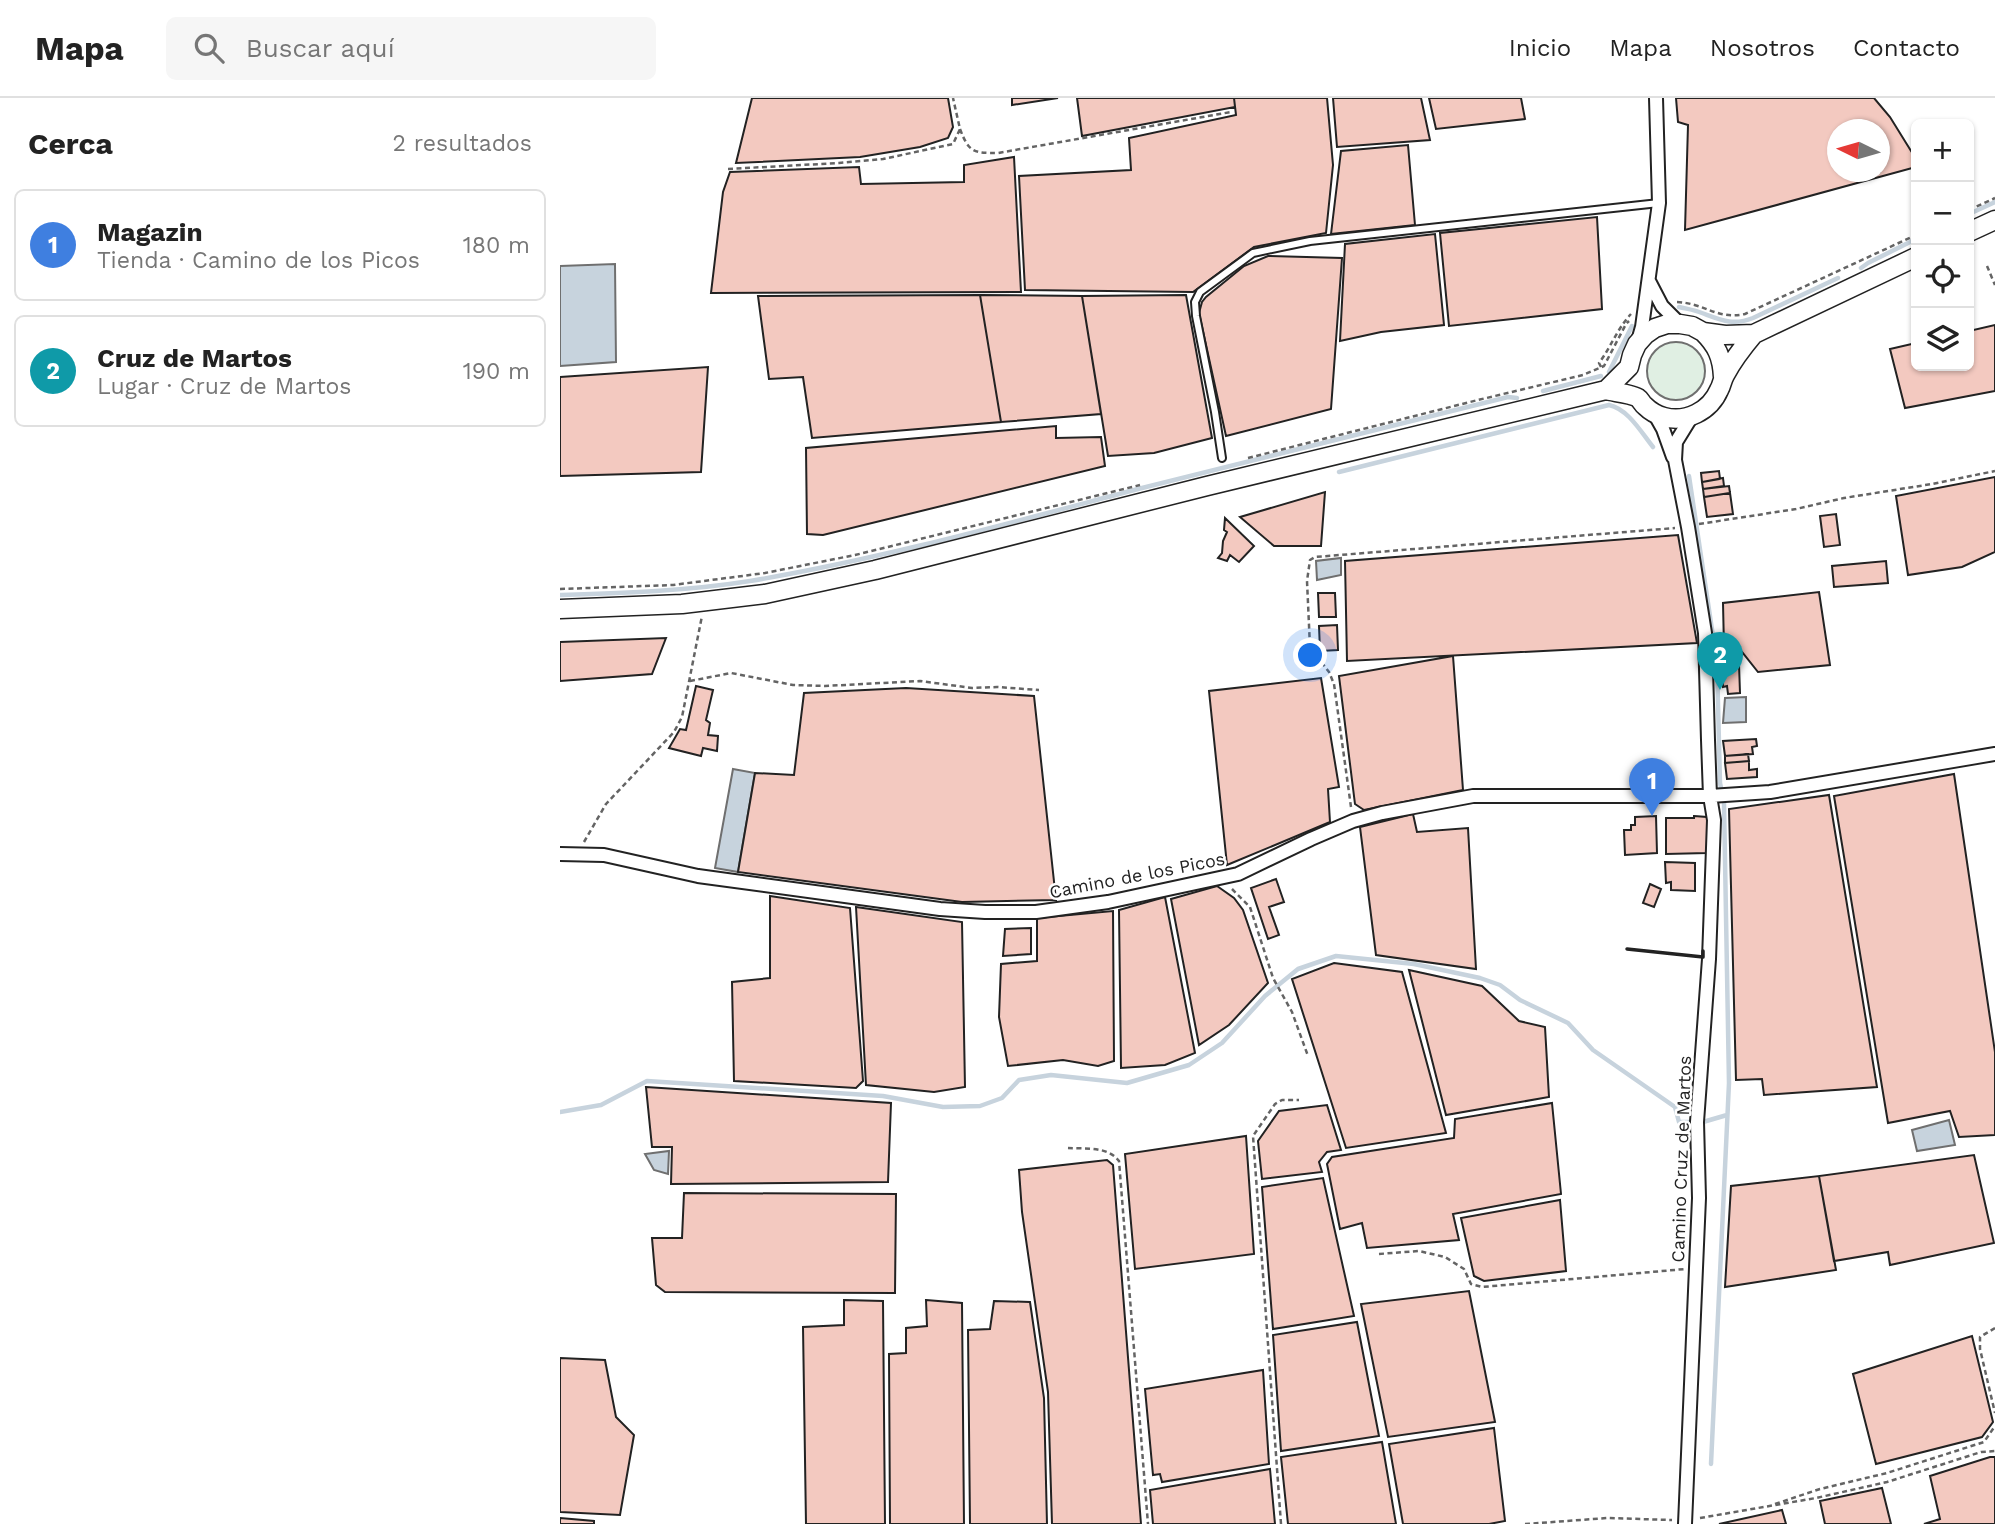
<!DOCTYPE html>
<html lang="es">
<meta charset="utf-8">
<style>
:root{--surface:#fff;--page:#f6f6f6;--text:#222;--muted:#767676;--line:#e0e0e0;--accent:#b45309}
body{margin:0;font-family:"Work Sans",sans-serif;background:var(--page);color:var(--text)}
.controls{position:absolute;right:21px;top:21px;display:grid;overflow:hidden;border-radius:10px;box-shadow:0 2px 5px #0004}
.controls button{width:63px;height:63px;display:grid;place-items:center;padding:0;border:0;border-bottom:2px solid var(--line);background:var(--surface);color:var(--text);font:35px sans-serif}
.compass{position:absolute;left:1267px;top:21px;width:63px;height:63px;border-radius:50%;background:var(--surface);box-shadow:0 2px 5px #0004;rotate:275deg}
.you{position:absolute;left:751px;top:558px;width:24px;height:24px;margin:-18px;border:5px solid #fff;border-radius:50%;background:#1a73e8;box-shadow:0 0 0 10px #1a73e833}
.badge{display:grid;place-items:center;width:46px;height:46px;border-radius:50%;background:var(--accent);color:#fff;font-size:23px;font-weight:700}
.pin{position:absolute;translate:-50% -58px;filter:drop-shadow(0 2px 4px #0008)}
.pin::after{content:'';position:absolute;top:37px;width:24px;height:21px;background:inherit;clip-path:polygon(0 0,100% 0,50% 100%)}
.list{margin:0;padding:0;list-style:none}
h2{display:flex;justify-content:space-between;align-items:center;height:91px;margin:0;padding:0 28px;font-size:30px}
h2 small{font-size:23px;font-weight:400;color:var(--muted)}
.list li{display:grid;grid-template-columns:46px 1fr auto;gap:21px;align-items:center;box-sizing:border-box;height:112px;margin:0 14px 14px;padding:0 14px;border:2px solid var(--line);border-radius:10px}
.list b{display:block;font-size:26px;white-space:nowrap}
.list p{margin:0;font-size:23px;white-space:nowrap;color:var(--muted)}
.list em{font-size:23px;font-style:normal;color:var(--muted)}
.icon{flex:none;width:38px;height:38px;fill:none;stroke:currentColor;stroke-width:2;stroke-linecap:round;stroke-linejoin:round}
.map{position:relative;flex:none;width:1435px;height:1426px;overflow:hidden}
header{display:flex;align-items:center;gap:42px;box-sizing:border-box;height:98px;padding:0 35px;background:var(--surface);border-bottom:2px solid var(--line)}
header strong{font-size:33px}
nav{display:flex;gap:38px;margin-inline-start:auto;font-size:24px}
.search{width:490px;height:63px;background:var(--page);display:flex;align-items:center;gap:18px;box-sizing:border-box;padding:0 24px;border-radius:10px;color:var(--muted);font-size:26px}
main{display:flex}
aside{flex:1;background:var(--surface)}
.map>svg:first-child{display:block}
.green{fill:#e0efe3;stroke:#6f6f6f;stroke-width:2}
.water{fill:#c7d3dd;stroke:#6f6f6f;stroke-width:2}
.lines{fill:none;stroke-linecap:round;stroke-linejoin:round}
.stream{stroke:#c7d3dd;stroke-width:4.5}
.building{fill:#f3c9c0;stroke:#222;stroke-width:2;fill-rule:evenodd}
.service-casing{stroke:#222;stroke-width:10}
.minor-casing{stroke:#222;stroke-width:16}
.secondary-casing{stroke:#222;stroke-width:21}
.path{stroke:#646464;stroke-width:2.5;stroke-dasharray:5 3.5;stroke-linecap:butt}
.service{stroke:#fff;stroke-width:6}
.minor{stroke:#fff;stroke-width:12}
.secondary{stroke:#fff;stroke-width:18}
.wall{stroke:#222;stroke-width:3.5}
.labels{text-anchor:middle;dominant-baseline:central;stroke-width:5;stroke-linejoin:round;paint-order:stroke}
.street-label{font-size:18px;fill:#222;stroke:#fff}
</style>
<header>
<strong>Mapa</strong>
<div class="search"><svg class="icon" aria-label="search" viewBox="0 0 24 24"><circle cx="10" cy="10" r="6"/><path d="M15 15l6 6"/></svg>Buscar aquí</div>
<nav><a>Inicio</a><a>Mapa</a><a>Nosotros</a><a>Contacto</a></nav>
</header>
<main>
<aside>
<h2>Cerca<small>2 resultados</small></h2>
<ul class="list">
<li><span class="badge" style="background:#3f7fe0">1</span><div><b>Magazin</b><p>Tienda · Camino de los Picos</p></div><em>180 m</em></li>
<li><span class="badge" style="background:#0f9aa8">2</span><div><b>Cruz de Martos</b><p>Lugar · Cruz de Martos</p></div><em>190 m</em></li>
</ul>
</aside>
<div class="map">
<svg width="1435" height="1426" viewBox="0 0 1435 1426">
<rect width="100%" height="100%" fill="#fff"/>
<path class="green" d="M1087 273a29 29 0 1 1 58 0a29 29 0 1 1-58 0Z"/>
<path class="water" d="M55,166L56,264L0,268V168Z
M781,460V477L757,482L756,463Z
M1186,599V624L1163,625L1165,600Z
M173,671L195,675L178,774L155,770Z
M1389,1022L1395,1047L1357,1053L1352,1032Z
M109,1053L108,1076L94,1072L85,1056Z"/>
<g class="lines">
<path class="stream" d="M1409,116L1435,104
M1301,170L1308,165L1356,141
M1119,209C1127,211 1135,212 1142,215C1161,222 1173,228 1193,220L1278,180
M1049,274L1072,228
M983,293L1041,278
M779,374L1049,307C1068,311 1081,334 1093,349
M1129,378L1157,565L1160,685L1164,705L1169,985L1151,1366
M0,497C63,495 128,493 190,483C321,461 449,425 578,391C701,360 825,330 948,299L957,300
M0,1014L41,1007L87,983L323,998L383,1009L420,1008L442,1000L459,982L491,977L567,985L629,967L662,945L705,898L738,871L776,858L854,866L920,880L940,887L960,902L1008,925L1033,952L1115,1009L1119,1024H1131
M1143,1024L1167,1017"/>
</g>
<path class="building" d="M192,0H388L393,29L388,40L360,49L300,59L176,65Z
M452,0H498L452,7Z
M517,0H674L675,9L522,38Z
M674,0H767L773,67L766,135L694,149L633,194L465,192L459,78L571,72L569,40L676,17Z
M773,0H861L870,42L777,49Z
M869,0H961L965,21L876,31Z
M1116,0H1314L1330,19L1356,61V69L1125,132L1128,27L1118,24ZM1278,32H1320V74H1278Z
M848,47L855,127L771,136L781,53Z
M454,59L461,194L151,195L163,94L170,74L299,69L301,86L404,84V67Z
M1037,119L1042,211L889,228L880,135Z
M875,136L884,227L821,234L780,243L785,146Z
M708,158L782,160L771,311L666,338L639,215L642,204L646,199L684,168Z
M420,197L441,324L252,340L243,279L209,281L198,198Z
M420,197L522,198L541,316L441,324Z
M626,197L652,340L594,355L548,358L522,198Z
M1435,227V293L1345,310L1330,251L1356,245V268H1409V233Z
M148,269L141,374L0,378V279Z
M496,328V340L541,339L545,368L263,437L247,436L246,350Z
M1159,373L1160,381L1142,384L1141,375Z
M1435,379V454L1402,469L1348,477L1336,398Z
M1163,380L1164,388L1143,391L1142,384Z
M1169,388L1170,395L1144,399L1143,391Z
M765,394L761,448H714L680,419Z
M1170,395L1173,416L1147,419L1144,399Z
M1276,416L1280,447L1264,449L1260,418Z
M665,420L694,448L679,464L670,457L667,463L658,460L662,455L663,443L667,434L664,432Z
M1118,437L1137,545L787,563L785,463Z
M1326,463L1328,485L1274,489L1272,468Z
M1259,494L1270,567L1198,574L1182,554L1164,550L1163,505Z
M758,495H775L776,519H759Z
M777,527L778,552L760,553L759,528Z
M106,540L92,576L0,583V544Z
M893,558L903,692L804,712L795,706L779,578Z
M1179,566L1180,595L1168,596L1167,588L1163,589L1162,568Z
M761,580L779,689L768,691L770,724L667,767L649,593Z
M136,588L153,592L146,622L150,625L148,637L158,638L157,653L143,650L141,658L109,650L120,631L126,632Z
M346,590L474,598L496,802L402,804L178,774L195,675L234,677L244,595Z
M1196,641L1197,648L1192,649L1193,656L1165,658L1163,643Z
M1188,656L1189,663L1165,665V658Z
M1189,663V672L1197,671V679L1167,681L1165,665Z
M1394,676L1435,954V1037L1399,1039L1390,1013L1328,1025L1274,698Z
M1269,697L1317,989L1204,997L1202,981L1176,982L1169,711Z
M853,716L857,734L908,730L916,871L816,857L800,729Z
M1096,718L1097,755L1065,757L1064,732H1071V727H1075V719Z
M1134,718L1147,719V755L1106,756V720H1134Z
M1105,764L1135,765V793L1111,792V784L1106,785Z
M716,781L724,804L709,809L719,837L708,841L691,790Z
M1090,786L1101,791L1094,809L1083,805Z
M657,788L674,800L683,812L708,885L669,927L639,947L611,801Z
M210,798L290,810L303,983L296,990L174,983L172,884L210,880Z
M605,799L635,955L605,967L561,970L559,812Z
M296,809L402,824L405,989L374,994L306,987Z
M553,813L554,963L538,968L503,962L448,968L439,919L441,866L477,863V820Z
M471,830V856L443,858L445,831Z
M774,865L842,874L886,1035L786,1050L732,881Z
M849,872L922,888L959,923L985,929L989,999L886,1017Z
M86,989L331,1005L328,1084L111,1086L112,1049H92Z
M992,1005L1001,1096L893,1116L899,1142L807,1150L802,1125L780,1131L767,1066L772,1059L894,1040L895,1021Z
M767,1007L781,1052L767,1054L759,1064L762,1074L702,1081L698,1043L719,1013Z
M686,1038L694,1156L575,1171L565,1056Z
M1414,1057L1434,1145L1330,1167L1328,1154L1274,1163L1259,1078Z
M547,1062L553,1067L581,1426H492L488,1294L462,1114L459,1072Z
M1259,1078L1276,1172L1165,1189L1171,1088Z
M763,1080L794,1218L713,1231L702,1089Z
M124,1095L336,1096L335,1195L105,1194L96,1187L92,1140H122Z
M1000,1102L1006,1173L924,1183L914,1178L901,1120Z
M909,1193L935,1324L828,1339L801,1206Z
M284,1202L323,1203L325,1426H246L243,1229L284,1227Z
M366,1202L402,1205L404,1426H330L329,1256L346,1255V1230L367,1228Z
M434,1203L470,1204L484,1300L487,1426H410L408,1232L430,1231Z
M797,1224L819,1338L721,1353L713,1237Z
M1412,1238L1433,1324L1422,1339L1316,1366L1293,1276Z
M0,1260L45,1262L56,1319L74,1337L60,1417L0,1414Z
M703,1272L709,1366L602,1384L600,1376L593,1377L585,1291Z
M934,1330L945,1423L929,1426H843L829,1346Z
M822,1344L836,1426H728L721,1359Z
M1430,1359H1435V1426H1364L1380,1421L1370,1378Z
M710,1371L715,1426H593L590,1392Z
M1322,1390L1331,1426H1265L1260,1403Z
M1222,1412L1226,1426H1159Z
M0,1420L34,1423V1426H0Z"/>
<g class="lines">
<defs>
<path id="service" d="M662,360L655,314L636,218L635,204L640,194L693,155L750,143L1099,105"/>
<path id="minor" d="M1089,183L1102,208L1120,226
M1078,243L1082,229L1099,105L1096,0
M1094,315L1103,331L1113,359
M0,756L44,757L138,778L380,811L425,814H476L548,804L678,776L751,741L793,723L822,715L913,698H1150L1210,694L1435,656
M1125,1426L1139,1100L1137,1024L1149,861L1154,722L1150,698L1148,642L1145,535L1128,429L1115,362L1116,344L1132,318"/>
<path id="secondary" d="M1409,134L1435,122
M1143,234C1157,248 1162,259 1163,279
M1046,292L1069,269L1072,257L1077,246L1085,237L1095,230L1107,226H1120L1132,228L1143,234L1165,237L1194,236L1356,159
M0,511L122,506L205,496L315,472L647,388L1046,292C1053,294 1073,296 1078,300C1081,302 1082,306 1085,308C1090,313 1097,317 1104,319C1126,325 1150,313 1159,292C1162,287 1162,282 1165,277C1173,262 1183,249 1194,236"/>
</defs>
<use href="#service" class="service-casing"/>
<use href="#minor" class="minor-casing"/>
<use href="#secondary" class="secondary-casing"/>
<path class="path" d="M400,31C409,55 414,55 438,55L671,14
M168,71L279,65L323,61L393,46L400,31L393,0
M1409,112L1435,100
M1427,168L1435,187
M1117,204C1144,205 1157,222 1185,216L1356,137
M1041,269L1039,265C1051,249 1057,231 1071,216
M688,360L918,302L1023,277L1044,268L1066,226L1069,223
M1139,426L1236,411L1284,400L1372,386L1435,373
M0,491L113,487L205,475L295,457L580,387
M130,583L171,575L233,587L265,588L360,583L412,590L437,589L479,592
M791,709L774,586L769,574L750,549L747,483L750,462L755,459L1115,430
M24,744L46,706L114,634L122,619L142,518
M672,791L690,809L713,880L732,914L748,958
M508,1050C525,1051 548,1048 559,1063L588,1426
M819,1156L859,1153L885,1159L904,1171L911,1186L922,1189L1125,1171
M1435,1230L1420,1239V1251L1435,1315
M1215,1406L1260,1391L1327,1375L1424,1344L1435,1328
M1140,1420L1256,1400L1327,1384L1421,1354L1435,1353
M721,1426L693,1038L715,1006L722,1002H739
M965,1426L1047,1420L1112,1422"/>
<use href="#service" class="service"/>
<use href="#minor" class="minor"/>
<use href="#secondary" class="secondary"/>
<path class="wall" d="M1067,851L1143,859V853"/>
</g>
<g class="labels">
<g class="street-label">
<text transform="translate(577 777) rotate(-11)">Camino de los Picos</text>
<text transform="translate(1121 1061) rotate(-88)">Camino Cruz de Martos</text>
</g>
</g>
</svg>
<div class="controls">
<button>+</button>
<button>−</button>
<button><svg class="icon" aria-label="locate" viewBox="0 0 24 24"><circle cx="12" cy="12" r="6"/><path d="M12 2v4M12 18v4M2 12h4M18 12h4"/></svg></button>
<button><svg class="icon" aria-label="layers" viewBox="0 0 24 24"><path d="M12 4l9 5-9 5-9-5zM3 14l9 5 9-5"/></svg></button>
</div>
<svg class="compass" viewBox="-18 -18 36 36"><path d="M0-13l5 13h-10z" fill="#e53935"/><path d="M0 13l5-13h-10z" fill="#767676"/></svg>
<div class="you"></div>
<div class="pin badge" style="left:1092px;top:718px;background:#3f7fe0">1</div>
<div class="pin badge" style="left:1160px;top:592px;background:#0f9aa8">2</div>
</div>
</main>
